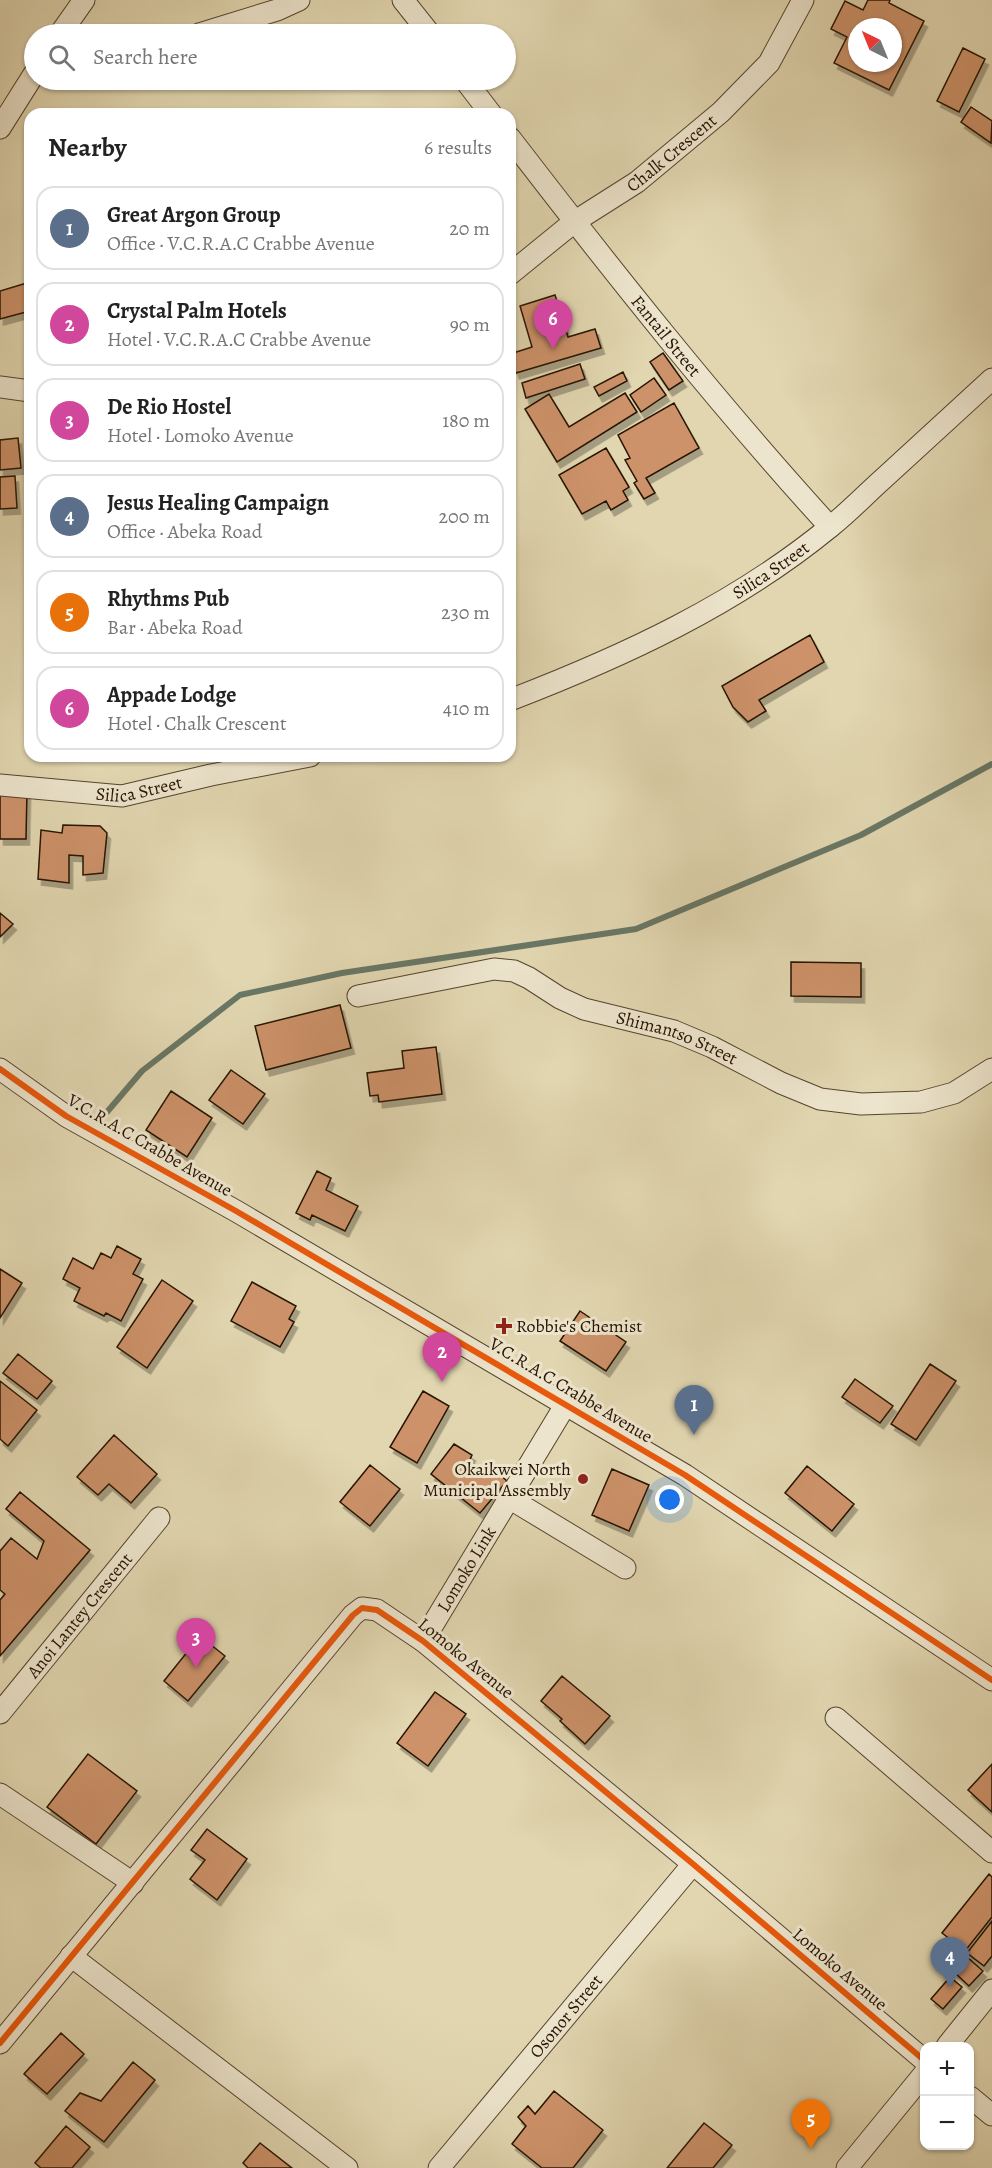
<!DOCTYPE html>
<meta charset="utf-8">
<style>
:root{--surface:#fff;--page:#f2f2f2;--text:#222;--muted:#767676;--line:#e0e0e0;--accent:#d93025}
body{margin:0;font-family:Alegreya,serif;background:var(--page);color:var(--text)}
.controls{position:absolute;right:18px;bottom:18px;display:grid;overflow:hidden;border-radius:12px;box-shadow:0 2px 4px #0004}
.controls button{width:54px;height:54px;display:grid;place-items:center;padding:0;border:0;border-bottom:2px solid var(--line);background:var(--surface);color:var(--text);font:30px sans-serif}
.compass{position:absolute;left:848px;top:18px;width:54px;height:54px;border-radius:50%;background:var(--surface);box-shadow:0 2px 4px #0004;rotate:317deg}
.you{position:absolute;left:670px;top:1500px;width:21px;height:21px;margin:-15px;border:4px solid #fff;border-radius:50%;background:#1a73e8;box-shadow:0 0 0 9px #1a73e833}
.badge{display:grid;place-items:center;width:39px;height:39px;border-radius:50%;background:var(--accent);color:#fff;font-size:20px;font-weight:700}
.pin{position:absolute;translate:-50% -50px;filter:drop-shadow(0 2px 3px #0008)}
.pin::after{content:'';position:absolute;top:32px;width:21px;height:18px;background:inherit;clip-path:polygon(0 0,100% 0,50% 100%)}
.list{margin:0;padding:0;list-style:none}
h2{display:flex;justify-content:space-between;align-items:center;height:78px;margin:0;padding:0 24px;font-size:26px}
h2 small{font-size:20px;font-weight:400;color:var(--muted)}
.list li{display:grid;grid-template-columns:39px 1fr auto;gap:18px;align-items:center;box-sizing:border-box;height:84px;margin:0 12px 12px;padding:0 12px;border:2px solid var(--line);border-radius:18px}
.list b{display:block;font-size:22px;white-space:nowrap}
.list p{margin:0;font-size:20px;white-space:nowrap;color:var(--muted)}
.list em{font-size:20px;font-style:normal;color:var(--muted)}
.icon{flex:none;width:33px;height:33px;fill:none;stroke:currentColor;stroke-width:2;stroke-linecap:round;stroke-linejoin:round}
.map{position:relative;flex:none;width:992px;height:2168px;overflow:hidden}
.search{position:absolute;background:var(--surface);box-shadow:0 2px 4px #0004;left:24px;top:24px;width:492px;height:66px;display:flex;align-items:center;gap:15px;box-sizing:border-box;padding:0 21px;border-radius:33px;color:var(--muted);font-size:22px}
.panel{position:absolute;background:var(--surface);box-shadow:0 2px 4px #0004;left:24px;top:108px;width:492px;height:654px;border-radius:18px}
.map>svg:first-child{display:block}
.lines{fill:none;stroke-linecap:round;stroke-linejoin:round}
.stream{stroke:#697765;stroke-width:6}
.building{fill:#cd926a;stroke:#261300;stroke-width:1.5;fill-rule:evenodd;filter:url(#shadow)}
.minor-casing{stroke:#55442c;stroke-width:23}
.minor{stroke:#ece4cc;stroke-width:21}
.cycleway-casing{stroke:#ece4cc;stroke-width:10}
.cycleway{stroke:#e8590c;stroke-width:6}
.poi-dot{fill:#8f2418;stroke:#ece4cc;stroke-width:2}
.labels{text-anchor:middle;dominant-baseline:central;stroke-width:6;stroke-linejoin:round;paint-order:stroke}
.street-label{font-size:18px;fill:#261300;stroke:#ece4cc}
.poi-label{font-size:18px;fill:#261300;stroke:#ece4cc;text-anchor:start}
</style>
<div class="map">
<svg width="992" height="2168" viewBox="0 0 992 2168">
<defs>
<filter id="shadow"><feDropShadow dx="3.5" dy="6" stdDeviation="0" flood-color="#0004"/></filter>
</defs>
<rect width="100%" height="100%" fill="#e1d6b0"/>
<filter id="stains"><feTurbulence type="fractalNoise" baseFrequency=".00333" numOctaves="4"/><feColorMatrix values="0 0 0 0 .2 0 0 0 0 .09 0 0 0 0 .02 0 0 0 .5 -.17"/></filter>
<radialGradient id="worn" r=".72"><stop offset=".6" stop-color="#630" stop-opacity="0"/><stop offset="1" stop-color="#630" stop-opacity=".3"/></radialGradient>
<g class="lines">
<path class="stream" d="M107,1112L142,1071L240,995L342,973L636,929L861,835L992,764"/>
</g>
<path class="building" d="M868,0H890L889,3L924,21L889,90L834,63L847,37L831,29L845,1L863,10ZM857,27H893V63H857Z
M963,48L985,59L959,112L937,101Z
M971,107L992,121L991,143L961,122Z
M30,282V311L0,319V291Z
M555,295L568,337L595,329L601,348L516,373L510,354L532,347L520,306Z
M663,353L683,381L669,390L650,362Z
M580,364L585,379L526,398L522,383Z
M623,372L627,381L599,396L594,387Z
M654,378L666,395L641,412L630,395Z
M625,393L637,412L557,462L525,409L549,394L569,427Z
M674,403L699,448L646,478L655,493L644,499L634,483L637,481L625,460L630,458L618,435Z
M18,438L21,468L0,470V440Z
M606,448L629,487L623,491L628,500L611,510L606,501L582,514L559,475Z
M15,476L17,508L0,509V477Z
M810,635L824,662L759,700L766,711L748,722L733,707L722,686Z
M0,790L27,791L26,839H0Z
M63,825L100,826L107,833L103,873L83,875V856L69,855V883L38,879L41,830L62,833Z
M0,913L13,924L0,937Z
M791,962L861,963V997L791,996Z
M340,1005L351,1048L266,1070L255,1026Z
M436,1047L442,1094L379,1102L378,1095L370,1096L367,1073L404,1068L402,1051Z
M231,1070L265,1094L243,1124L209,1100Z
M171,1091L212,1118L187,1157L146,1130Z
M317,1171L331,1178L326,1190L358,1206L345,1231L312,1215L310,1220L296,1213Z
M117,1246L141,1259L133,1274L143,1279L121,1321L106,1313L104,1316L74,1301L80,1288L63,1279L73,1258L93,1269L101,1253L111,1258Z
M0,1269L22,1283L0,1318Z
M162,1280L193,1301L147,1368L117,1347Z
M252,1282L296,1306L289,1319L294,1322L280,1347L231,1321Z
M580,1311L626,1342L606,1371L560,1341Z
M18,1354L52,1381L37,1399L3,1373Z
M930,1364L956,1381L916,1440L891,1424Z
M855,1379L893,1406L880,1423L842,1397Z
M0,1381L37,1410L8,1446L0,1439Z
M423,1391L449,1406L417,1463L390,1447Z
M114,1435L157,1474L131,1503L109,1484L98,1495L77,1477Z
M454,1444L472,1455L468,1464L482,1475L489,1465L507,1481L480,1513L431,1474Z
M370,1465L400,1489L370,1526L340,1502Z
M807,1466L854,1504L832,1531L785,1493Z
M612,1469L649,1485L629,1531L592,1515Z
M20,1492L90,1550L0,1656V1600L5,1594L0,1590V1551L11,1538L37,1559L44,1541L6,1509Z
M200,1636L225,1656L188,1701L164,1681Z
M562,1676L610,1716L585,1744L560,1721L562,1719L541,1701Z
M435,1692L466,1714L428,1766L397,1743Z
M88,1754L137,1791L96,1844L47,1807Z
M992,1764V1812L968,1790Z
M207,1829L247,1859L217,1900L190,1879L205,1860L191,1850Z
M989,1874L992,1877V1917L965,1951L942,1933Z
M992,1921V1956L984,1966L967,1953Z
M967,1957L983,1971L969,1986L954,1972Z
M950,1977L962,1987L943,2009L931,1999Z
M61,2033L84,2054L47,2094L24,2074Z
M133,2062L155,2080L104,2142L65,2111L80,2093L101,2101Z
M554,2091L603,2130L573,2168H542L512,2144L526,2126L518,2117L528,2106L535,2114Z
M704,2123L732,2145L713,2168H667Z
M66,2126L90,2147L72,2168H41L35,2163Z
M260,2143L292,2168H248L243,2163Z"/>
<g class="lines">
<defs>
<g id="minor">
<path d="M403,0L430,34"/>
<path d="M60,34L84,0"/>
<path d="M199,34L277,10L299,0"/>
<path d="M465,80L491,114"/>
<path d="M0,128L34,74"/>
<path id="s1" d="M510,138C613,272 717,403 830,527"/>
<path id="s2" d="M510,274L574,222L637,182L721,112L769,63L803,0"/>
<path d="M0,387L30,391"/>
<path id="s3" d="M510,700C624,656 735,605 830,527C849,512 866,494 884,478C920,445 956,412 992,379"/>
<path id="s4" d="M0,785L122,796L211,775L310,756"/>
<path id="s5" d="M358,996L494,969L514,971L529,978L560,998L584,1009L674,1031L712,1047L781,1083L820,1099L861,1104L921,1102L954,1093L992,1069"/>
<path d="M0,1069L66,1116L236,1211L685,1475L992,1680"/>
<path d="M509,1498L625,1568"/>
<path id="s6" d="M423,1641L566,1404"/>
<path id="s7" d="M0,1713L159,1518"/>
<path d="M836,1718L992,1852"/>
<path d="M0,1794L133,1883"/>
<path d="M71,1956L347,2168"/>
<path d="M0,2043L353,1615L362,1608L377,1610L423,1641L693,1864L924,2060"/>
<path d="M947,2046L992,1990"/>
<path d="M970,2097L992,2115"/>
<path id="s8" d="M439,2168L693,1864"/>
<path d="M847,2168L924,2074"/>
</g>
</defs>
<use href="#minor" class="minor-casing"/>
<use href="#minor" class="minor"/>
<defs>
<path id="cycleway" d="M0,1069L66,1116L236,1211L685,1475L992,1680
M0,2043L353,1615L362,1608L377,1610L423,1641L693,1864L924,2060"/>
</defs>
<use href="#cycleway" class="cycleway-casing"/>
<use href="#cycleway" class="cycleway"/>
</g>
<g class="poi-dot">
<path d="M501 1317h6v6h6v6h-6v6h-6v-6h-6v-6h6z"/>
<circle cx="583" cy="1479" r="6"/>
</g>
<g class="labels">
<g class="street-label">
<text stroke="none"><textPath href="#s2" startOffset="202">Chalk Crescent</textPath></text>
<text stroke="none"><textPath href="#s1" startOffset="252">Fantail Street</textPath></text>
<text stroke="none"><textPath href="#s3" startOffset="292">Silica Street</textPath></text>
<text stroke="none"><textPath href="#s4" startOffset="140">Silica Street</textPath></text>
<text stroke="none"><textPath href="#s5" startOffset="336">Shimantso Street</textPath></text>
<text transform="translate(150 1145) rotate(30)">V.C.R.A.C Crabbe Avenue</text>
<text transform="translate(571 1390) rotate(31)">V.C.R.A.C Crabbe Avenue</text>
<text stroke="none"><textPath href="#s6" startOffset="84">Lomoko Link</textPath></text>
<text stroke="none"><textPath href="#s7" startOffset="126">Anoi Lantey Crescent</textPath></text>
<text transform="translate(466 1658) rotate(39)">Lomoko Avenue</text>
<text transform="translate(840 1969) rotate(40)">Lomoko Avenue</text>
<text stroke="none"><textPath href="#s8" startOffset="198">Osonor Street</textPath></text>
</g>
<g class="poi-label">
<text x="516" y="1326">Robbie's Chemist</text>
<text x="571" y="1469" text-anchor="end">Okaikwei North<tspan x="571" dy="21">Municipal Assembly</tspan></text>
</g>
</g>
<rect width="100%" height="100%" filter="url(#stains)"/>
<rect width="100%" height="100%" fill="url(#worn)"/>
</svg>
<div class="controls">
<button>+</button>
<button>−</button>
</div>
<svg class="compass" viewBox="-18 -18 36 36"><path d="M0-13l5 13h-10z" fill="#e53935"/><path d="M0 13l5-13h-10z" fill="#767676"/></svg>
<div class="you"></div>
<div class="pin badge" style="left:694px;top:1435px;background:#5c6f8a">1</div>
<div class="pin badge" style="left:442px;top:1382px;background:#d1479c">2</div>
<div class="pin badge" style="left:196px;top:1668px;background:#d1479c">3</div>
<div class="pin badge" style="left:950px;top:1987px;background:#5c6f8a">4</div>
<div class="pin badge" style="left:811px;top:2149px;background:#e8710a">5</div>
<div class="pin badge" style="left:553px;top:349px;background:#d1479c">6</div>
<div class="search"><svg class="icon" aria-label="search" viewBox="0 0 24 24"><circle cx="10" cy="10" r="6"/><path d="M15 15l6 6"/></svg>Search here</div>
<section class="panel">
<h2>Nearby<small>6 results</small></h2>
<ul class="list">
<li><span class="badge" style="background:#5c6f8a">1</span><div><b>Great Argon Group</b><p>Office · V.C.R.A.C Crabbe Avenue</p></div><em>20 m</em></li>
<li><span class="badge" style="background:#d1479c">2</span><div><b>Crystal Palm Hotels</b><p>Hotel · V.C.R.A.C Crabbe Avenue</p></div><em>90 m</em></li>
<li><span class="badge" style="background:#d1479c">3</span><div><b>De Rio Hostel</b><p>Hotel · Lomoko Avenue</p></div><em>180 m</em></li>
<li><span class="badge" style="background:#5c6f8a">4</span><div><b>Jesus Healing Campaign</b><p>Office · Abeka Road</p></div><em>200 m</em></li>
<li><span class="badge" style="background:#e8710a">5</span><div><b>Rhythms Pub</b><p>Bar · Abeka Road</p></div><em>230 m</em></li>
<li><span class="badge" style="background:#d1479c">6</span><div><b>Appade Lodge</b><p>Hotel · Chalk Crescent</p></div><em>410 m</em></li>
</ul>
</section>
</div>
